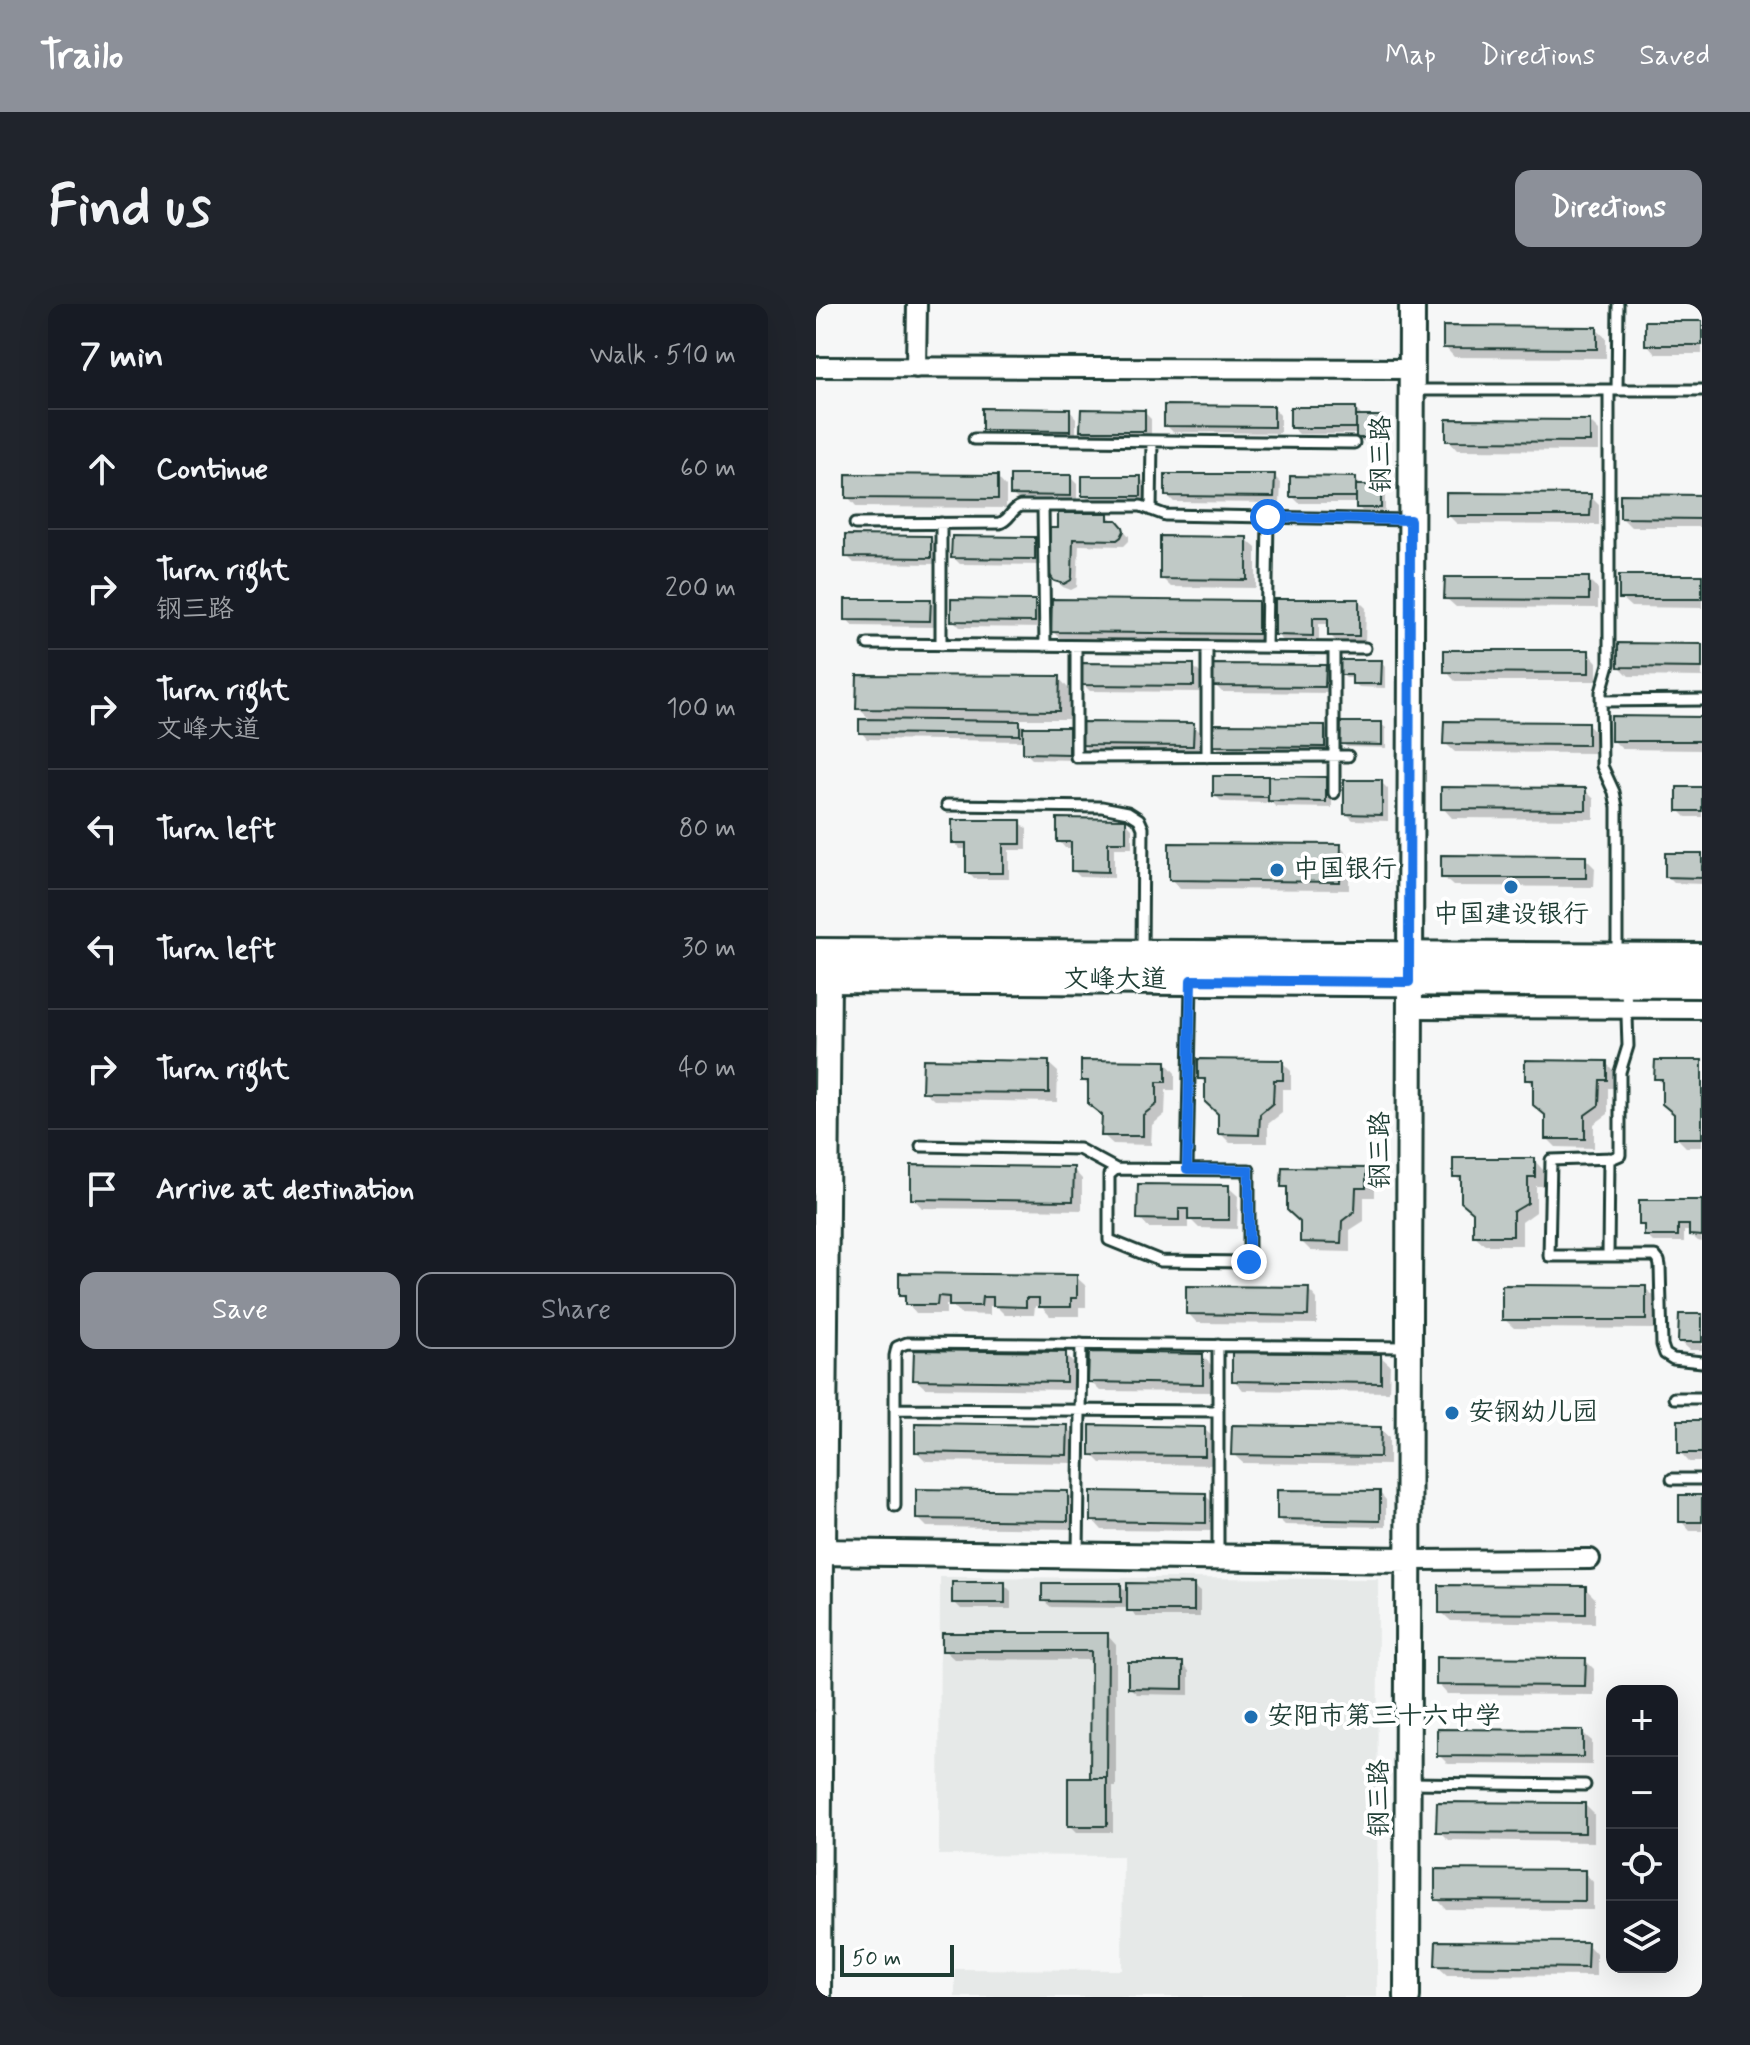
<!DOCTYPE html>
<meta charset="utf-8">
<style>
:root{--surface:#171b24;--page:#20242c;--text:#f1f3f6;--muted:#9ea1a6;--line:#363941;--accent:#8c9099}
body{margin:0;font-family:Mynerve,"LXGW WenKai TC",sans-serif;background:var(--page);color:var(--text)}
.controls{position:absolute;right:24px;bottom:24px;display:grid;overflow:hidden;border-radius:16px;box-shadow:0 8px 32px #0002}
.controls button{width:72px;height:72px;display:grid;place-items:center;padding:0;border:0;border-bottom:2px solid var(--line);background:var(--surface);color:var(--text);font:40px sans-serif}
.scale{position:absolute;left:24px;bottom:20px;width:114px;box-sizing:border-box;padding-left:8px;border:4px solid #1f3d34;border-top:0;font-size:22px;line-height:28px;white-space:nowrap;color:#1f3d34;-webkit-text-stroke:6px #fff;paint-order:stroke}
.stop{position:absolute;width:24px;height:24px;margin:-18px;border:6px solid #1a73e8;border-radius:50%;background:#fff}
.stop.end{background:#1a73e8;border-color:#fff;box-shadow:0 2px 8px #0008}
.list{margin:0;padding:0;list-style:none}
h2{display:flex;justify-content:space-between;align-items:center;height:104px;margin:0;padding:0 32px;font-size:34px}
h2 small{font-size:26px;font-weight:400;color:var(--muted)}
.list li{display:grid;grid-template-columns:52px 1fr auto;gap:24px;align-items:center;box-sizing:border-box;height:120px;padding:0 32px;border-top:2px solid var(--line)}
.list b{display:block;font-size:30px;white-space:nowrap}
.list p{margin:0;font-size:26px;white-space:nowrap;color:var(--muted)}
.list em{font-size:26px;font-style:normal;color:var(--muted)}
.actions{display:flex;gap:16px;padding:24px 32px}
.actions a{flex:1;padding:18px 0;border:2px solid var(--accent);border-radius:16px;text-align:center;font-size:28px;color:var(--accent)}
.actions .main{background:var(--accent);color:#fff}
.icon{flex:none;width:44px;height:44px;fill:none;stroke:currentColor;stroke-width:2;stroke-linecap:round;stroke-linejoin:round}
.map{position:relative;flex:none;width:886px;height:1693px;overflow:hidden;border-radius:16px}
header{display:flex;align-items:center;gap:48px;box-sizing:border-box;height:112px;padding:0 40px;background:var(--accent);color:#fff}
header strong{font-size:38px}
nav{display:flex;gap:44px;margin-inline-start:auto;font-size:28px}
.intro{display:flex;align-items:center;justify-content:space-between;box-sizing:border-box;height:192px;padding:0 48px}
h1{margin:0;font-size:56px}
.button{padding:20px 36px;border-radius:16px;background:var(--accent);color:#fff;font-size:28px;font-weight:700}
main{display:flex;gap:48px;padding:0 48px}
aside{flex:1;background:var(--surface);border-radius:16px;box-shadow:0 8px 32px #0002}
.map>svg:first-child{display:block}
.built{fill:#e6e9e8}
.shadow{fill:#0003}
.building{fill:#c0c9c6;stroke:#1f3d34;stroke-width:2}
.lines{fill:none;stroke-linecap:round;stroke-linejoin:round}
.lane-casing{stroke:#1f3d34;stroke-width:15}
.street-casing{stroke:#1f3d34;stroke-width:24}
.secondary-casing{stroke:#1f3d34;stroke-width:30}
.primary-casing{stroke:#1f3d34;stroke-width:34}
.lane{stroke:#fff;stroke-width:9}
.street{stroke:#fff;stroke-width:18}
.secondary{stroke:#fff;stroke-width:24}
.primary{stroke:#fff;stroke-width:28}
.route{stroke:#1a73e8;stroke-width:10}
.poi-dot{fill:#1f6fb2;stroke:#fff;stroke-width:3}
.labels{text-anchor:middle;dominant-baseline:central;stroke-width:8;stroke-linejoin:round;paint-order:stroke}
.street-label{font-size:26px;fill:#1f3d34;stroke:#fff}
.poi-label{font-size:26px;fill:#1f3d34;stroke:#fff;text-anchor:start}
</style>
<header>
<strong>Trailo</strong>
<nav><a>Map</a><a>Directions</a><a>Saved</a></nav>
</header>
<div class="intro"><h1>Find us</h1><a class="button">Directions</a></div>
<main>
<aside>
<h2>7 min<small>Walk · 510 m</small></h2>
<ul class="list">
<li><svg class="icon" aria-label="ahead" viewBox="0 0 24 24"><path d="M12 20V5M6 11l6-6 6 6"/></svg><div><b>Continue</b></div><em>60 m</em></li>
<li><svg class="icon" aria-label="right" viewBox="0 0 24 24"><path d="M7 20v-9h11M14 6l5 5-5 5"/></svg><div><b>Turn right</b><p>钢三路</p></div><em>200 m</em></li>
<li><svg class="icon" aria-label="right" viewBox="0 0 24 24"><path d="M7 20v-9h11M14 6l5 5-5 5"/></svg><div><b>Turn right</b><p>文峰大道</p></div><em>100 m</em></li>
<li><svg class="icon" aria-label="left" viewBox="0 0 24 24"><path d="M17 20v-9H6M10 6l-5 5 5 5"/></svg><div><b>Turn left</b></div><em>80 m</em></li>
<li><svg class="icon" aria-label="left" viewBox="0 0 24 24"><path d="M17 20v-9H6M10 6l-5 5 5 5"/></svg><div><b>Turn left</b></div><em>30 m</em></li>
<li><svg class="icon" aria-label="right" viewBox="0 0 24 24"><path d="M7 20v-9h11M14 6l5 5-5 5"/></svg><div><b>Turn right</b></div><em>40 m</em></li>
<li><svg class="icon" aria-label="arrive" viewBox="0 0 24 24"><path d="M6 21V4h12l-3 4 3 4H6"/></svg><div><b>Arrive at destination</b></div></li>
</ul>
<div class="actions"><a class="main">Save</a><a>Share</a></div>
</aside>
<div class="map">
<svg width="886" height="1693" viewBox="0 0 886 1693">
<rect width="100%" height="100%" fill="#f6f7f7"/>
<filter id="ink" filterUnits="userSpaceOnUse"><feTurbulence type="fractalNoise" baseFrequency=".0125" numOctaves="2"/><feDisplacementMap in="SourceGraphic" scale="16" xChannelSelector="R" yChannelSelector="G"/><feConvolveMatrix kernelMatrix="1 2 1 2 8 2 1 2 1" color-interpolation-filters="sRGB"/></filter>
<g filter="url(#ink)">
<path class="built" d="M124,1273L562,1275L561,1693H139V1665L306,1666L307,1552L123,1551Z"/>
<path class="shadow" d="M886,19V50H840L831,40Z
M780,25L790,34V54L638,53L629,43Z
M458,104L464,111V129L357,128L350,121Z
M539,105L546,112L565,114L569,118V138L546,137L542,133V130H483L476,123Z
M254,107L260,114V133L175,132L168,125Z
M328,108L335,115V133H273L266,126Z
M774,118L783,127V147L641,146L632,136Z
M458,172L465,179L464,199L358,198L351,191Z
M181,173L190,183V204L41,203L32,193Z
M254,173L261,180V198L203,197L196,190Z
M324,174L331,181V198H275L268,191Z
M539,175L546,182L565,183L569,187V207H546L542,203V199H483L476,192Z
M774,192L783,201V221L641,220L632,211Z
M886,193V223H815L806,214Z
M291,211L307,225L313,232V237L308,242L263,241L261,283L255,286L247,283L239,276L236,226Z
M114,234L121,241V260L38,259L31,252Z
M218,235L225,242V261L144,260L137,253Z
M430,235L440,244V284L355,283L346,274Z
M886,273V304L815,303L805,294Z
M772,275L782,285V304L640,303L630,294Z
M114,297L121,304L120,323L37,322L31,315Z
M461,297H543L550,304L549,338H521L514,331V320H503V338L468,337L461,331Z
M218,298L225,305V324L144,323L137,316Z
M442,299L451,308V339L247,337L237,328Z
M886,342V373L813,372L804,363Z
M772,348L781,358V377H639L630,367Z
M565,358L569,363V384L543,383L538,379V374H530L525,370Z
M377,362L384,369V388L274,387L267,380Z
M509,363L516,370V389L406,388L399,381Z
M243,374L252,384V415H199L210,425H252L259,432V456L216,455L209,448V437L51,435L45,428L56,417L42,404Z
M886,415V446L806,445L797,436Z
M565,420L570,424V444L531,443L526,439Z
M771,420L781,430V449L639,448L629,439Z
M377,421L384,428V448L273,447L266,440Z
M508,423L515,430V449L405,448L399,441Z
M509,475L516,482V504L460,503L456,499L406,498L399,491Z
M565,478L572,485V517L537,516L530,509Z
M886,485V513H870L863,506Z
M769,486L778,495V515L636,514L627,504Z
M309,517L316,524V544H298V574L264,573L257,566V544H249L243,537Z
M204,518L211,525V546H193V575H158L152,568V545H144L138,538Z
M524,542L533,552V586L364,585L355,575Z
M886,551V580L858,579L851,572Z
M769,554L779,564L778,583L637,582L627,573Z
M466,758L475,767V785H466V809L452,820V839H414L404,829V810L391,781L384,774Z
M886,758V843H870L860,833V811L848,782L840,774Z
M232,759L242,768L241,798L118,796L108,787Z
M350,759L359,769V786H350L349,810L336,821L335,841L297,840L287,831L288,812L274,783L267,776Z
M790,759L799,768V784H792V810L778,820V844L740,843L731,834V812L719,782L711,775Z
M718,856L727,866V882H720V908L706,918V941H669L659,932V909L647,880L639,872Z
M257,865L266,875V906L106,904L97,894Z
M550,866L559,875V893H548V917L534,926V948L495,947L486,938V919L473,888L468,882Z
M412,883L422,892L421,925L383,924L372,913V924H333L324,914Z
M886,898V938L882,937L875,931V927H868V938H837L830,931V926L825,920Z
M260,973L270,982V1003H263V1012H234L225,1002H219L218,1011H189L180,1002H174V1011L144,1010L135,1001H130V1010H100L85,991Z
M829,984L839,993V1025L698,1024L688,1015Z
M492,985L501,995V1020L381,1019L372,1009Z
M886,1012V1046H874L864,1037Z
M249,1050L258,1060V1086L109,1084L99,1075Z
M387,1052L396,1062V1088L284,1087L274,1077Z
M564,1052L574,1061L573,1088L427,1086L418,1076Z
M886,1118V1158H873L864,1148Z
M251,1123L260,1132V1159L110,1157L101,1148Z
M388,1125L398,1134L397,1161L285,1159L276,1150Z
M564,1125L573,1134V1161L427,1159L417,1150Z
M252,1189L261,1199V1225L111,1223L102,1214Z
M564,1189L570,1196V1223L469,1221L463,1215Z
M389,1191L398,1200V1227L286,1226L277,1216Z
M886,1193V1227H874L865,1217Z
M188,1280L195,1287V1305H145L138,1298Z
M304,1281L314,1291L377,1282L384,1288V1313H320L314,1304L235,1303L228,1297Z
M769,1284L779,1294V1319L635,1317L625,1308Z
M291,1331L300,1341V1483H297V1528H261L254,1521L276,1476L277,1356L138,1355L128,1346Z
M769,1356L778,1365V1391L631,1390L622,1380Z
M366,1360L373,1367V1391L321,1390L314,1384Z
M766,1428L776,1437V1461L632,1460L623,1451Z
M769,1501L778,1510V1538L632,1536L623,1527Z
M768,1568L777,1578V1606L630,1605L621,1595Z
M771,1640L780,1650V1672L631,1671L621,1662Z"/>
<path class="building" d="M829,17H886V41H829Z
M627,22L781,23V45L627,44Z
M348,101L458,102V123L348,122Z
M474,103H540V124H474Z
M166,104L254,105V127L166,126Z
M265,105L329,106V127H264Z
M540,112H565V134H540Z
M630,115L774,116V138L630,137Z
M30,170L182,171V195L30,194Z
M349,170H459L458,193L349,192Z
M194,171H255V192L194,191Z
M266,172H325V192H266Z
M474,172L540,173V193H474Z
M540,181H565V204H540Z
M630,189L775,190L774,212H630Z
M804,190L886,191V215L804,214Z
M242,209H292V216H301L307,223L308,227L305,233L301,236L257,235L256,272L255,276L248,280L238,277L234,271V224H242Z
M29,231L115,232V254L29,253Z
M136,232L219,233V255L135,254Z
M344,232L431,233V276L344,275Z
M803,271H886V295H803Z
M629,273H773V296L628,295Z
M29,295H115L114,317L29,316Z
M135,295L219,296V318L135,317Z
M236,295L442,297V330L235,328Z
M459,295H543V332H512V314H497V332L459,331Z
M802,339L886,340V364L802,363Z
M628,346H773V369L628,368Z
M523,356H566L565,380H536V371H523Z
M265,359L378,360V382L265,381Z
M397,360L510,361L509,383L397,382Z
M41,371L244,372L243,407L40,405Z
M795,412L886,413V437H795Z
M43,415L204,417V431L43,429Z
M628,417L772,418V441L627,440Z
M265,418L378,419L377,442L264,441Z
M525,418H566V441L524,440Z
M397,420L509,421V443L397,442Z
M207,423H253V450L207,449Z
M397,472H452V493L397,492Z
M452,472L510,473V498L452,497Z
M528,476H566V511L528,510Z
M625,483L770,484V506L625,505Z
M861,483H886V507H861Z
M241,514L310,515V538H292V568L255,567V538H241Z
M136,516H205V540H187V569H150V539H136Z
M353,539L525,540L524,578L353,576Z
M849,549H886V574L849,573Z
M625,551L770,552V574H625Z
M107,755L233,757V789L106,788Z
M382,755L467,756V776H458L457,799L444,810L443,831L402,830V810L389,798V775H382Z
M265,756L350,757V778H341V800L327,811V832H285L286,811L272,800V777H265Z
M709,756L791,757V776H784L783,801L769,811V835H729V811L717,801V776H709Z
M839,756H886V834H858V810L846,800V775H838Z
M637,854H719V873H712V899L697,908V932H657V908L645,898V873H637Z
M95,861L258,863L257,897L95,895Z
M466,863L550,864V884H540L539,907L526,917L525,939L484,938V918L471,906V883H465Z
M322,880L413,881V916H372V905H363V916L321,915Z
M823,896H886V932L873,931V921H862V932H828V921H823Z
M83,969L261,971V994H255V1003H223V994H210V1003L177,1002V993H166L165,1002H133V993L122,992L121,1001H89V992H83Z
M686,981L830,982V1016H686Z
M370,982L493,983L492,1012L370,1010Z
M863,1010H886V1038H862Z
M98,1046L250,1048V1078L97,1076Z
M273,1048L387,1050V1080L272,1078Z
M416,1048L565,1050V1079L416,1077Z
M862,1116H886V1149H862Z
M99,1119L252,1121L251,1151L99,1148Z
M274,1121L389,1123V1152L274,1151Z
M416,1121L565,1123L564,1153L415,1151Z
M100,1185L252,1187V1217L100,1215Z
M461,1186L564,1187V1217L461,1215Z
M275,1187L390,1189V1219L275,1217Z
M863,1191H886V1218H863Z
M136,1278H189V1299H136Z
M226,1279H305V1298L226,1297Z
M311,1279L378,1280V1307H311Z
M623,1281L770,1282V1310L623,1309Z
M126,1329H292L291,1474H274L275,1347H126Z
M620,1353L770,1354L769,1382L620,1381Z
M312,1358H367V1385L312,1384Z
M621,1425L767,1426V1453L621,1452Z
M252,1474H291V1522H252Z
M621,1498L769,1499V1529L620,1528Z
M619,1565L769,1566V1597L619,1596Z
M620,1637L772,1638L771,1664L619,1662Z"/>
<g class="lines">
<defs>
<path id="lane" d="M598,86H886
M793,86V360L785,388L786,462L798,488L801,503V650
M801,86L802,0
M158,135L538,139
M227,202L229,342
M335,206L336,137
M125,219V341
M39,220L184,219C194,216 195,205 205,202H325L349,211L594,216
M52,340L549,344
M260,342V453L532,452
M391,343V453
M450,343L452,213
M518,344V489
M785,397L886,396
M131,501L286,503L312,508L323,515L327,524L326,648
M810,682L812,742L804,768V851L797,854L735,856L733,952H839L843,957L844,962L846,1041L849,1050L857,1055L886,1058
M105,842L263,845L300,865
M300,865L433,866V958L345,957L293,936V871Z
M371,865L375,680
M792,952L793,854
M858,1094H886
M79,1105L402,1107
M856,1175H886
M79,1202V1052L81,1043L91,1039L593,1043
M262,1248L265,1040
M402,1253V1041
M592,1479L769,1481"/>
<path id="street" d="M0,63L595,65
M100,64L101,0
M593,704L886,705
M592,1256L774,1255
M5,1693L7,1248"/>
<path id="secondary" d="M0,1248L592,1256
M7,1248L12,674
M591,1693L596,0"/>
<path id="primary" d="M0,649L886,654
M0,674L886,679"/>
</defs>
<use href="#lane" class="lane-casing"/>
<use href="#street" class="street-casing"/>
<use href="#secondary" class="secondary-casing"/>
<use href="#primary" class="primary-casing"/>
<use href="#lane" class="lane"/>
<use href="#street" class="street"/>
<use href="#secondary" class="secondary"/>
<use href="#primary" class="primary"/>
</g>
</g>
<g class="lines" filter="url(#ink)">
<path class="route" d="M433,958V866L371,865L375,676L593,678L594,216L452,213"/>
</g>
<g class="poi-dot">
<circle cx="461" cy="566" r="8"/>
<circle cx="695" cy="583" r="8"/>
<circle cx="636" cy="1109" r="8"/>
<circle cx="435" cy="1413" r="8"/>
</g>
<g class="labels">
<g class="street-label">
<text transform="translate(566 150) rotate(-90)">钢三路</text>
<text x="299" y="676">文峰大道</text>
<text transform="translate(565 846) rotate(-90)">钢三路</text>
<text transform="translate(564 1494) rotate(-90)">钢三路</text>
</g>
<g class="poi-label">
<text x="477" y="566">中国银行</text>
<text x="695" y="611" text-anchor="middle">中国建设银行</text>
<text x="652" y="1109">安钢幼儿园</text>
<text x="451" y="1413">安阳市第三十六中学</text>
</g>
</g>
</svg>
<div class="controls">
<button>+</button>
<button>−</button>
<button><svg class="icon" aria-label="locate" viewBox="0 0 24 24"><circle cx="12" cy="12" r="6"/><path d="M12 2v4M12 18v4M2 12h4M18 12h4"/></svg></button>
<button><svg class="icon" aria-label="layers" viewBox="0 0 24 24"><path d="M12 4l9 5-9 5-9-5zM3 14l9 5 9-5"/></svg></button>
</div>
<div class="scale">50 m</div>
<div class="stop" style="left:452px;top:213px"></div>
<div class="stop end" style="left:433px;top:958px"></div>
</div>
</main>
